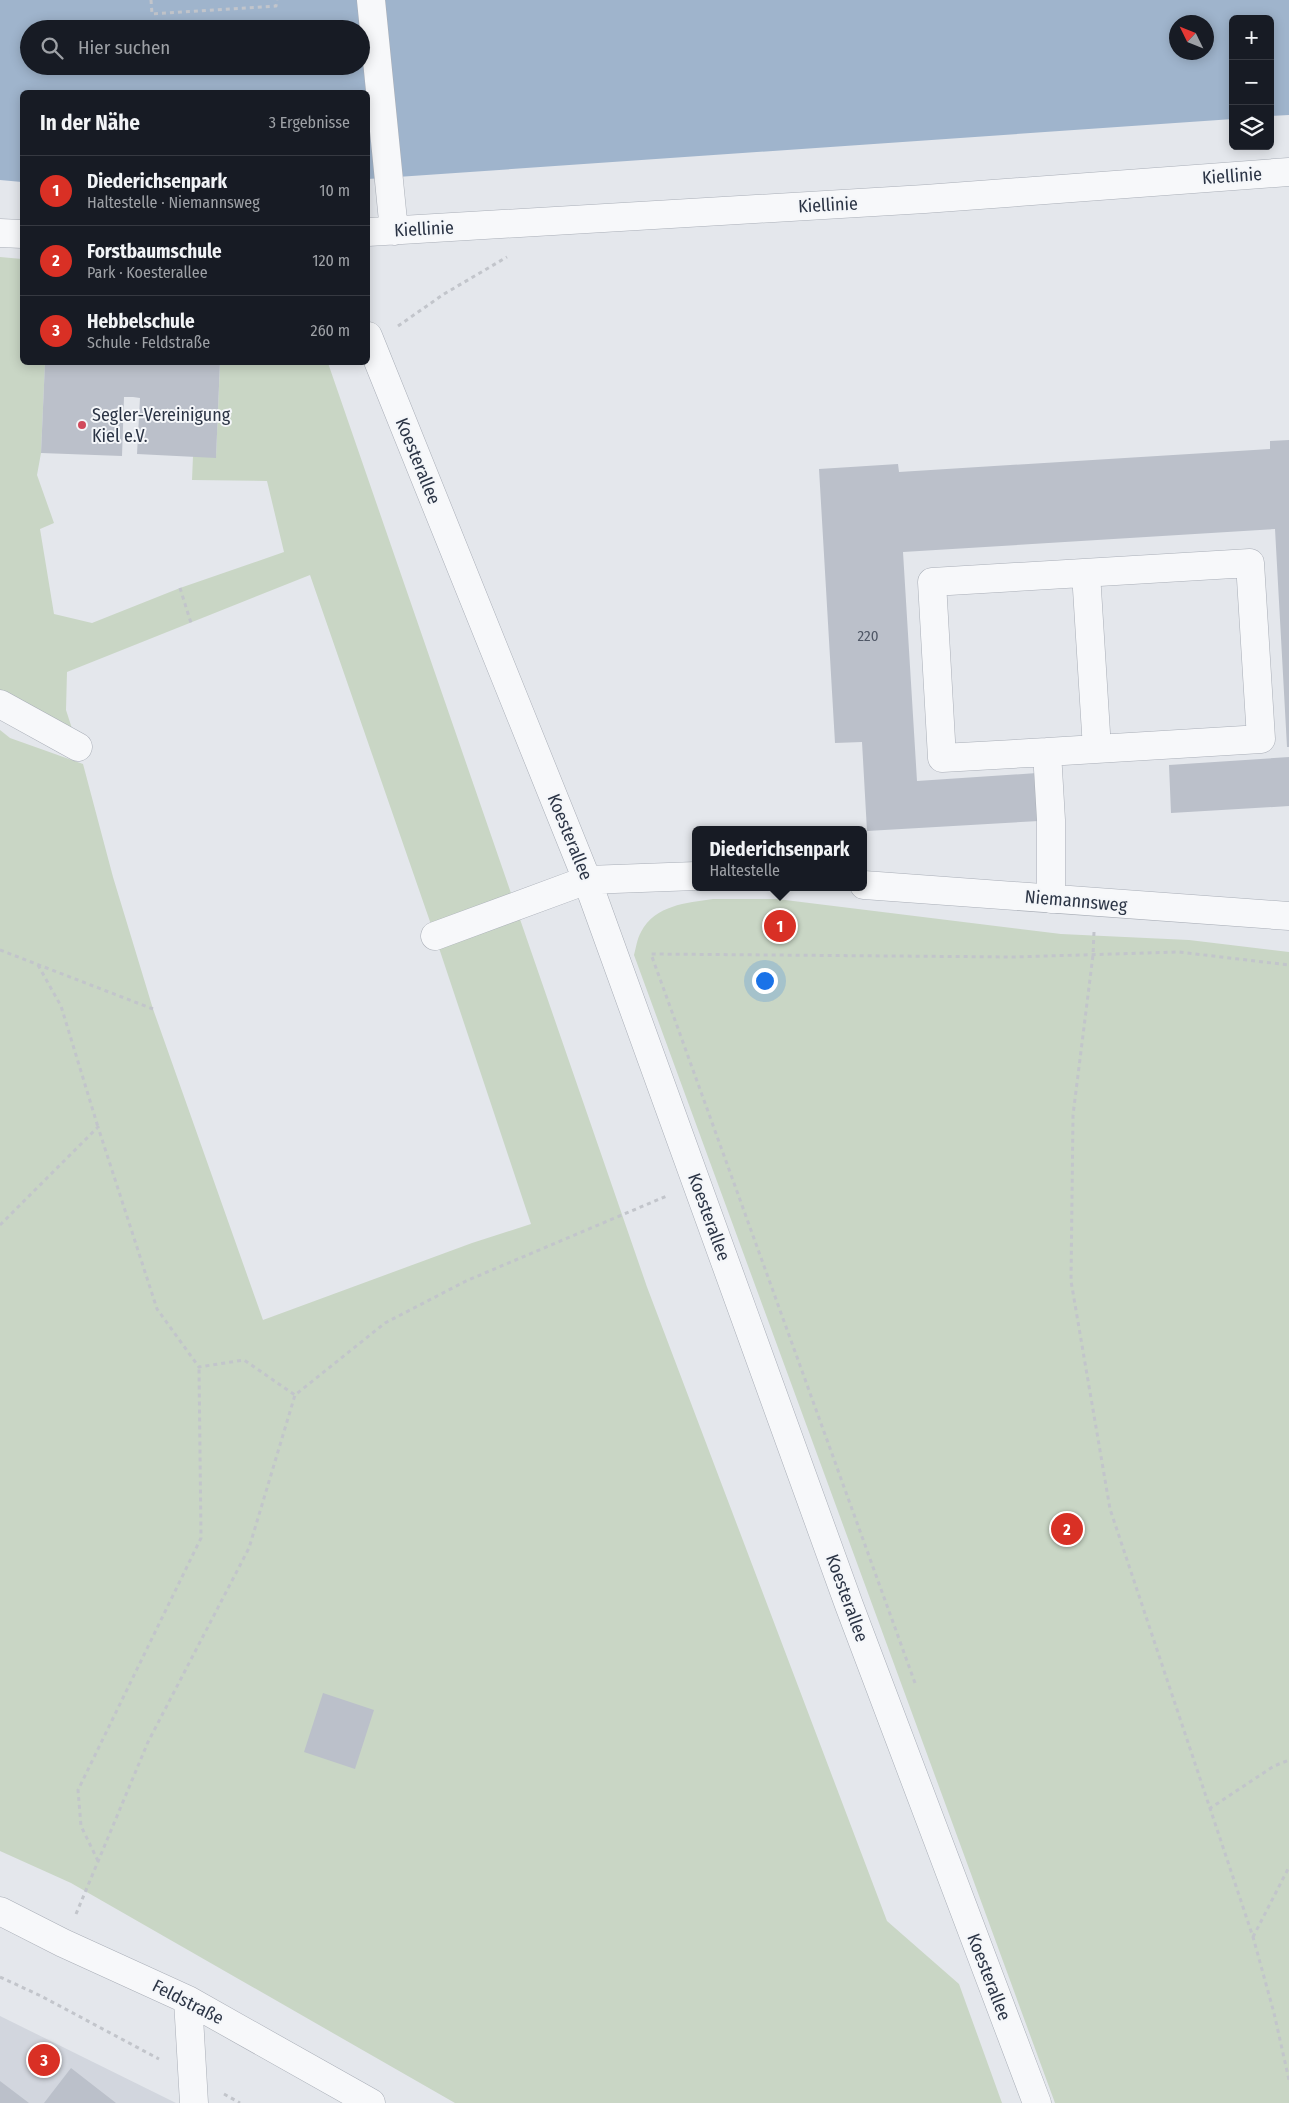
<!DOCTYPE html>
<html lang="de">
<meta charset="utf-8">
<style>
:root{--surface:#171b24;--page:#242831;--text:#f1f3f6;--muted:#9ea1a6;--line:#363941;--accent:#d93025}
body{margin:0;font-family:"Fira Sans Condensed",sans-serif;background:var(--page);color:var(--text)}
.controls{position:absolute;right:15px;top:15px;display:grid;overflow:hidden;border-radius:8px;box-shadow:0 2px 12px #0003}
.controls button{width:45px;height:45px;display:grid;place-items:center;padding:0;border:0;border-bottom:1px solid var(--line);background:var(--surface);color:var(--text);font:25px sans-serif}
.compass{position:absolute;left:1169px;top:15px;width:45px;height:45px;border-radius:50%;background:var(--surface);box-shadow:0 2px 12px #0003;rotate:313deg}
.you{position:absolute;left:764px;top:980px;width:18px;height:18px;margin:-12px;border:4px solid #fff;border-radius:50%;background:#1a73e8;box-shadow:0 0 0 8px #1a73e833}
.badge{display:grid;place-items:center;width:32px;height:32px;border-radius:50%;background:var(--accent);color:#fff;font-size:16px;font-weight:700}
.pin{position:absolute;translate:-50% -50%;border:2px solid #fff;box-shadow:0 1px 5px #0006}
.popup{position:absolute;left:692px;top:826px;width:175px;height:65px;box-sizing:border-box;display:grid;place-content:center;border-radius:8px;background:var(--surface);filter:drop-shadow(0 1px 4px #0005);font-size:16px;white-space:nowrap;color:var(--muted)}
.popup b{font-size:19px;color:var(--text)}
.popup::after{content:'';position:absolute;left:50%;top:100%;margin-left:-10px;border:10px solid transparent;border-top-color:var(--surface)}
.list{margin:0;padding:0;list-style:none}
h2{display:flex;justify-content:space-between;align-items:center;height:65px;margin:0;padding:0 20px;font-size:21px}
h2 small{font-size:16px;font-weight:400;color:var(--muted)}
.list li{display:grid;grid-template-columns:32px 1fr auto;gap:15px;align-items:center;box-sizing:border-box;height:70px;padding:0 20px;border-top:1px solid var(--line)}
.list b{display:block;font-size:19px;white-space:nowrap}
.list p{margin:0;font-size:16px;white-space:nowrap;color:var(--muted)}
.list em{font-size:16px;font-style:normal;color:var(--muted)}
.icon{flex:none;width:28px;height:28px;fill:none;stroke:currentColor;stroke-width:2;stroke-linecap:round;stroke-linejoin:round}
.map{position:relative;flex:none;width:1289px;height:2103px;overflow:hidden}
.search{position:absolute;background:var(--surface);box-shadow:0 2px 12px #0003;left:20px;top:20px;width:350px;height:55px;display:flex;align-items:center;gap:12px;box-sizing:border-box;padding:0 18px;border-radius:28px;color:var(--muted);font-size:19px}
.panel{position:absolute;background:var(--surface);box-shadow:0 2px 12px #0003;left:20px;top:90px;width:350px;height:275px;border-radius:8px}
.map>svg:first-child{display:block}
.built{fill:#d2d6de}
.green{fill:#c9d6c5}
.water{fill:#9fb4cc;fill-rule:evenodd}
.building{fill:#bbc0ca}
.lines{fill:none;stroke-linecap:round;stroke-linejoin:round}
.minor-casing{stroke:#a9aeb7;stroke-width:29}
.path{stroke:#c2c5cb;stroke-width:3;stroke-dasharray:4 4;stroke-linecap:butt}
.minor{stroke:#f7f8fa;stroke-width:28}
.poi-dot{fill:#d1495b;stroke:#f4f6f9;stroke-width:2}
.labels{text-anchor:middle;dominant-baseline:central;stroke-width:4;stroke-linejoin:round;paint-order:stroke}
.number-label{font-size:15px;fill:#4f5766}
.street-label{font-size:18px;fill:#2b3445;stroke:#f4f6f9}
.poi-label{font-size:18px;fill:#2b3445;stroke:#f4f6f9;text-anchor:start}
</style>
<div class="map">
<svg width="1289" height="2103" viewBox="0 0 1289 2103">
<rect width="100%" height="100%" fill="#e4e7ec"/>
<path class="built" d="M0,2016L176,2103H0Z"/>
<path class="green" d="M0,257L22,259V362L45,363L41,453L37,475L54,523L40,529L54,614L92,623L180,588L284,552L267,481L192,480L193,456L216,457L220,363H328L647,1287L887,1921L959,1984L1002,2103H455L71,1883L0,1851V730L10,738L83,764L113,877L153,1009L263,1320L472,1243L531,1224L435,936L310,575L67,672L66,710L78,747L0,704Z
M713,899H777L1061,934L1189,940L1289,952V2103H1055L634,955C636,948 637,939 641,932C655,905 686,903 713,899Z"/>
<path class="water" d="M0,0H1289V115L1270,116V19H1233V119L368,179V92H22V182L0,180ZM1176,22H1206V52H1176ZM29,29H361V66H29Z"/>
<path class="building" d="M45,362H220L216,458L137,454L140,398L133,397H124L122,456L41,453Z
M1289,440V747H1287L1275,529L903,552L917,781L1037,773L1039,821L867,831L862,742L835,743L819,469L898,464L899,472L1270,449V441Z
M1289,757V806L1171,813L1169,765Z
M323,1693L374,1710L355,1769L304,1752Z
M71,2068L116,2103H44Z
M0,2081L29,2103H0Z"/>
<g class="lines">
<defs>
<path id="minor" d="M371,0L394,231
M368,232L925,199L1289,172
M0,233L22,234
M368,336L587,880L849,1605L1037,2103
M1086,573L1097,749
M0,704L78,747
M1047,752L1261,739L1250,563L932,582L942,758L1047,752L1051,820V899
M864,885L1289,916
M435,936L587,880L696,876
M0,1911L63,1943L188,2000L371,2103
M188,2000L194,2103"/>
</defs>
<use href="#minor" class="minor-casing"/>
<path class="path" d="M151,0L152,14L276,6L277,0
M398,326L444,294L507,257
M180,588L191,623
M1094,932L1093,955L1073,1115L1071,1281L1110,1509L1253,1937L1274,2013L1289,2080
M0,950L153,1009
M38,965L61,1006L98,1127
M0,1225L98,1127L157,1309L199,1367L244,1360L295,1395
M915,1683L651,954L1014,957L1179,952L1289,965
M1209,1809L1274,1766L1289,1760
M98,1861L81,1826L78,1790L201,1538L199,1367
M76,1914L148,1742L249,1548L295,1395L385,1323L466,1281L669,1195
M1253,1937L1289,1867
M0,1977L41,1996L159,2059
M224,2094L240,2103"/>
<use href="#minor" class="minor"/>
</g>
<circle class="poi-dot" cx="82" cy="425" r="5"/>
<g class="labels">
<g class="number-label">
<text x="868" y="636">220</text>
</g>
<g class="street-label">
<text transform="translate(1232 176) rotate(-4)">Kiellinie</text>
<text transform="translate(828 205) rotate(-3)">Kiellinie</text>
<text transform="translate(424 229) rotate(-3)">Kiellinie</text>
<text transform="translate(418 461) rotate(68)">Koesterallee</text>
<text transform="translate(570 837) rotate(68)">Koesterallee</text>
<text transform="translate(1076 901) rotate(5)">Niemannsweg</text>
<text transform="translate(709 1217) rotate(70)">Koesterallee</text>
<text transform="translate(847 1598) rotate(70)">Koesterallee</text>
<text transform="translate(989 1977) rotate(69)">Koesterallee</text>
<text transform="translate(188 2002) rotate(27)">Feldstraße</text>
</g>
<g class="poi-label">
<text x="92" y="415">Segler-Vereinigung<tspan x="92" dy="21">Kiel e.V.</tspan></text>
</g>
</g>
</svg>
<div class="controls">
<button>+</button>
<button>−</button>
<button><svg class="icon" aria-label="layers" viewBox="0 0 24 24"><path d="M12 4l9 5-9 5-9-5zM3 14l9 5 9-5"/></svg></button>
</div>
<svg class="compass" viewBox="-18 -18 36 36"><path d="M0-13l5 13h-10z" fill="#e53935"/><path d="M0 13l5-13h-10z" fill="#9ea1a6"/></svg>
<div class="you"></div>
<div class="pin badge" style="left:780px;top:926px">1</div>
<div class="popup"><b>Diederichsenpark</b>Haltestelle</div>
<div class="pin badge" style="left:1067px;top:1529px">2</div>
<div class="pin badge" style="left:44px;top:2060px">3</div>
<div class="search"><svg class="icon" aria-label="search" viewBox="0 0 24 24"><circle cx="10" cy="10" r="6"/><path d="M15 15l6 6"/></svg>Hier suchen</div>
<section class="panel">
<h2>In der Nähe<small>3 Ergebnisse</small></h2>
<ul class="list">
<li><span class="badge">1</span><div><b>Diederichsenpark</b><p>Haltestelle · Niemannsweg</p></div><em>10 m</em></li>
<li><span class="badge">2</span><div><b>Forstbaumschule</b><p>Park · Koesterallee</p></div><em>120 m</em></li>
<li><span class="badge">3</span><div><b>Hebbelschule</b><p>Schule · Feldstraße</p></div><em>260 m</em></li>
</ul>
</section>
</div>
